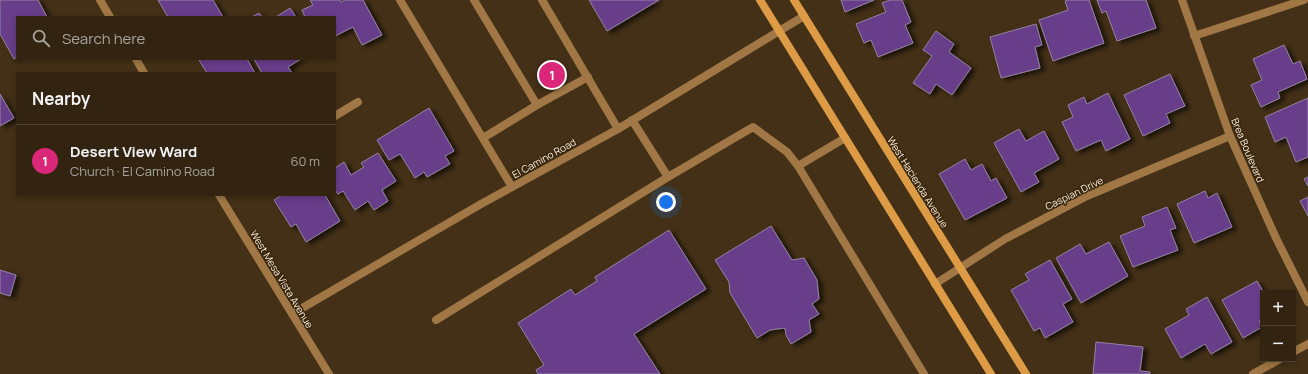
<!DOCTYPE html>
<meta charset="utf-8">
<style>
:root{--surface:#322410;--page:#3d301e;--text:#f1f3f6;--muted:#a8a49f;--line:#4d4130;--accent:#db2777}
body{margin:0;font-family:Manrope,sans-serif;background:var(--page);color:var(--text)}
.controls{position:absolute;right:12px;bottom:12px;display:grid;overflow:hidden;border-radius:0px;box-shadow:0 2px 6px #0003}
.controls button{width:36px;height:36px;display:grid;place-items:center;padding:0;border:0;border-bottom:1px solid var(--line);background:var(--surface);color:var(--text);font:20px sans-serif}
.you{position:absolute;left:666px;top:202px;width:14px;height:14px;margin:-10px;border:3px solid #fff;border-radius:50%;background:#1a73e8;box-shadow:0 0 0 6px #1a73e833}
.badge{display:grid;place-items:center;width:26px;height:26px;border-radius:50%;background:var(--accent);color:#fff;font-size:13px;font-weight:700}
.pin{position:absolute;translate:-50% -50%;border:2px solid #fff;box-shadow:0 1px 4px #0006}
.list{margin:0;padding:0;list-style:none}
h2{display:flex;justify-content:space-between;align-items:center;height:52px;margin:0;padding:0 16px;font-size:17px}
h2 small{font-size:13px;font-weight:400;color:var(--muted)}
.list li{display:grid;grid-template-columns:26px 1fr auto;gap:12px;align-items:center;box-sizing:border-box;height:72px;padding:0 16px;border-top:1px solid var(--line)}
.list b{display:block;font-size:15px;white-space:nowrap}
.list p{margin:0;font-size:13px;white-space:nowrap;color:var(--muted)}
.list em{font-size:13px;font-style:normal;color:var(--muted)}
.icon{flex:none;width:22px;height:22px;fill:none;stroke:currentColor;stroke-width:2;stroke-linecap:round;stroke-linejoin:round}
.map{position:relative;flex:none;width:1308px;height:374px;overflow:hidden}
.search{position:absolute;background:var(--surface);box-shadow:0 2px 6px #0003;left:16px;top:16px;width:320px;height:44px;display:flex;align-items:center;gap:10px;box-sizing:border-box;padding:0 14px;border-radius:0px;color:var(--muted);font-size:15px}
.panel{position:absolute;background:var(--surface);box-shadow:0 2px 6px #0003;left:16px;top:72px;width:320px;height:124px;border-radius:0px}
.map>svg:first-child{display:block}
.building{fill:#673c8a;stroke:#9484a3;filter:url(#shadow)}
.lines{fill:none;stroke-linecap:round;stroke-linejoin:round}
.service{stroke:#a07745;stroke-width:8}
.minor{stroke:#a07745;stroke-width:8}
.secondary{stroke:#dd9b46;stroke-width:8}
.labels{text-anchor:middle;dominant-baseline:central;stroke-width:3;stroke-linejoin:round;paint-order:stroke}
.street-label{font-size:10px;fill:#faedde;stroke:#39260c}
</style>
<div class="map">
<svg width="1308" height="374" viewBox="0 0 1308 374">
<defs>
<filter id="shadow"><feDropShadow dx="4.5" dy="2.5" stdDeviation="2" flood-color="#0009"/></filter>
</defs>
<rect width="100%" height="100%" fill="#433016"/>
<path class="building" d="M0,0H38L47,17H17V57L14,59L0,34Z
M158,0H213L223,17H168Z
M310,0H340L341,2L345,0H363L382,35L362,45L353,27L335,36V17H305L302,10L313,5Z
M589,0H659L607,31Z
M841,0H874L845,12Z
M890,0H902L911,22L905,25L913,43L878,57L871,40L864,43L856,24L886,12L882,3Z
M1068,0H1089L1104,43L1053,61L1039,20L1068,10L1065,1Z
M1097,0H1146L1156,28L1117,41L1106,11L1102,13Z
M290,8L296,17H276Z
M259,13L262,17H252Z
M1036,24L1042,45L1035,47L1040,68L1001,78L990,37Z
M936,31L954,44L949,52L971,68L952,95L936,84L930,94L913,83L932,56L923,50Z
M1284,45L1293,64L1300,61L1307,79L1278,92L1280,98L1261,107L1251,85L1262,80L1253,59Z
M201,59H247L255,73H207L199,60Z
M254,59H301L288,67L292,73H262Z
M1170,74L1185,106L1166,114L1170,123L1143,136L1124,95Z
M1108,93L1130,139L1106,151L1101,140L1076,151L1062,122L1073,117L1068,105L1084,97L1087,104Z
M0,94L14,118L0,126Z
M1308,98V157L1296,162L1286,137L1275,142L1265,117Z
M429,108L454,151L445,156L450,164L427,177L424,172L415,178L400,154L389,160L377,140Z
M1019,129L1026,141L1044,131L1059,159L1034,173L1039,182L1021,192L994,143Z
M378,153L396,181L382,190L388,201L374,210L368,201L355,210L343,191L338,194L335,190V168L344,162L351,175L364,167L361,163Z
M965,159L971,170L982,164L991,181L996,178L1007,198L965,220L939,174Z
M1308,177V186L1304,179Z
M1205,191L1208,198L1217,193L1232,227L1194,243L1177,204Z
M282,195H325L340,221L306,242L296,224L291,227L274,200Z
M1308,197V216L1300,201Z
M1167,207L1176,228L1170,230L1178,250L1133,267L1120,236L1145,226L1142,217Z
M771,226L792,260L804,258L817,280L819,299L812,304L819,314L809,320L811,332L791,344L786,335L785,328L770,330L757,338L730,293L729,282L715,260Z
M669,230L706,289L634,334L660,374H538L536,370L544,365L518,323L571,289L575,295L597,281L595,277Z
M1109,242L1128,276L1081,303L1056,258L1080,244L1086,254Z
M1050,260L1072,299L1063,304L1073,322L1045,338L1040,328L1034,331L1011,290L1029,280L1025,274Z
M0,270L16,275L10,296L0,293Z
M1257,281L1264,293L1263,319L1259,321L1262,327L1243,338L1222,300Z
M1207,297L1232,342L1211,354L1205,344L1181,358L1165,329L1189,315L1186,309Z
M1096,342L1143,347L1140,371L1150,372V374H1093Z"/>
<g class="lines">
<path class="service" d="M400,0L512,187
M474,0L537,105L483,138
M542,0L618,129
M537,105L588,77
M798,166L845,138
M668,177L753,127L787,152L798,166L924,374
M436,320L668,177L632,120"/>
<path class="minor" d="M100,0L110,17
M1182,0L1230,136L1276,238L1308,302
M1194,36L1304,0
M136,59L144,73
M335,116L358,102
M219,195L329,374
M935,284L1005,239L1087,196L1230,136
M292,314L481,204L618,129L804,16
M1293,352L1308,344
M1253,374L1280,359"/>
<path class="secondary" d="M760,0L991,374
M794,0L1026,374"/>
</g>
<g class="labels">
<g class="street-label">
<text transform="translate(1248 150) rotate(67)">Brea Boulevard</text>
<text transform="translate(544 158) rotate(-29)">El Camino Road</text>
<text transform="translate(918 182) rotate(58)">West Hacienda Avenue</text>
<text transform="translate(1074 193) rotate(-26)">Caspian Drive</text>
<text transform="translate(282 279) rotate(59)">West Mesa Vista Avenue</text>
</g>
</g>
</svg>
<div class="controls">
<button>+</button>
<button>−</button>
</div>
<div class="you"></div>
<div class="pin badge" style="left:552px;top:75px">1</div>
<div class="search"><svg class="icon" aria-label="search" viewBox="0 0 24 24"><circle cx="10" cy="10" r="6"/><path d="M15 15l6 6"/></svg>Search here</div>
<section class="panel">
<h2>Nearby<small></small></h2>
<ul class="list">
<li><span class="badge">1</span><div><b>Desert View Ward</b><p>Church · El Camino Road</p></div><em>60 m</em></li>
</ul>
</section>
</div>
